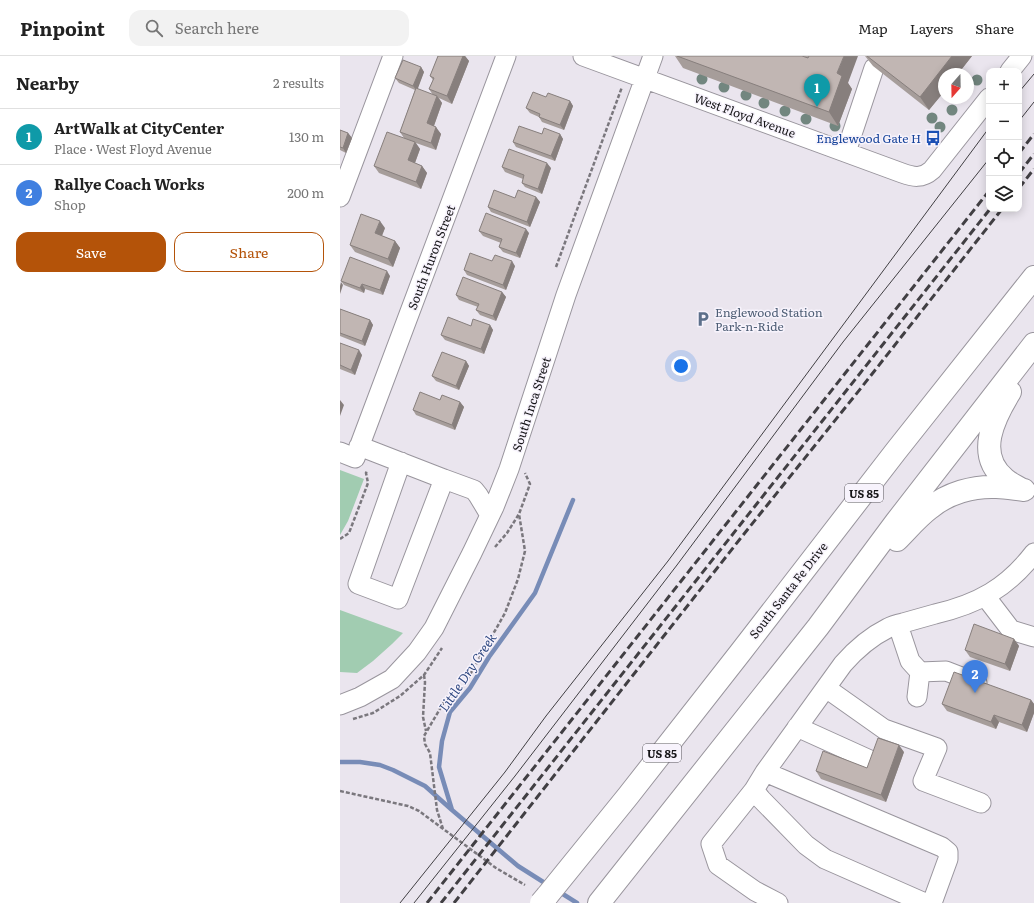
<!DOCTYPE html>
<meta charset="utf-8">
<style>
:root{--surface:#fff;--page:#f2f2f2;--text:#222;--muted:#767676;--line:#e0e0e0;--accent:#b45309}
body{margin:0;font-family:Literata,serif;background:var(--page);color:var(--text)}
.controls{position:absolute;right:12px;top:12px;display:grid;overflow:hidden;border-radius:8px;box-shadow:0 2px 10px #0003}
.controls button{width:36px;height:36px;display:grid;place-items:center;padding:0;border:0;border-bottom:1px solid var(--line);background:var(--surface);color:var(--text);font:20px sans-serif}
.compass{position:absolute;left:598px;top:12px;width:36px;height:36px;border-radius:50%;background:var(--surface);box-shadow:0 2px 10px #0003;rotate:200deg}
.you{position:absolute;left:341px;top:310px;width:14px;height:14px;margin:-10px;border:3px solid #fff;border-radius:50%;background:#1a73e8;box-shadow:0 0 0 6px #1a73e833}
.badge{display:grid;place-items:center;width:26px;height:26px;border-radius:50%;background:var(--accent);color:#fff;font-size:13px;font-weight:700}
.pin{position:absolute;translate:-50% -33px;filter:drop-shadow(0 1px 2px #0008)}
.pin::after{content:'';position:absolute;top:21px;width:14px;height:12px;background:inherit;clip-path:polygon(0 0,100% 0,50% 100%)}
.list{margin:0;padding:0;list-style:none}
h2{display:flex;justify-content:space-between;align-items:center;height:52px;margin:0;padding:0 16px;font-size:17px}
h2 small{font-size:13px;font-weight:400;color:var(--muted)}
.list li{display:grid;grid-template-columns:26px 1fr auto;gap:12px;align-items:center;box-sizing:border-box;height:56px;padding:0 16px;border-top:1px solid var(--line)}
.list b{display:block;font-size:15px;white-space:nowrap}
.list p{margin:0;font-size:13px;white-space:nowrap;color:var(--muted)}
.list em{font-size:13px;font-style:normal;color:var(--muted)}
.actions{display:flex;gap:8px;padding:12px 16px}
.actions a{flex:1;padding:9px 0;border:1px solid var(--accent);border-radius:12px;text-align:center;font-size:14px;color:var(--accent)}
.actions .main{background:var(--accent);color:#fff}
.icon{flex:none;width:22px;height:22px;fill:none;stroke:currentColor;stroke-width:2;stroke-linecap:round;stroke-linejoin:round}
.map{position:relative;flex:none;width:694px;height:847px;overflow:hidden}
header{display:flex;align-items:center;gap:24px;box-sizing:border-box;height:56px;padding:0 20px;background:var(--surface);border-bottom:1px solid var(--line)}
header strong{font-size:19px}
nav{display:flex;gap:22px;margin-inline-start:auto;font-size:14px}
.search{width:280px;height:36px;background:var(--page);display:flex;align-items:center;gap:10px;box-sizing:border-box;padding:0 14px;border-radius:12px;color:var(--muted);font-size:15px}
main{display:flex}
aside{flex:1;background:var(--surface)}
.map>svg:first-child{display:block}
.green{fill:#a1ccb1}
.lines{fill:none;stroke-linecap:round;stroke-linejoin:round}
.stream{stroke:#788cb7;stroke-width:4.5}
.minor-casing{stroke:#99959d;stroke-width:21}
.highway-casing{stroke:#99959d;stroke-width:24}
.path{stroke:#7a777d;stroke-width:2.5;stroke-dasharray:4 2;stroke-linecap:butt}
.minor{stroke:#fff;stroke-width:19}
.highway{stroke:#fff;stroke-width:22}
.tram{stroke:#413f43;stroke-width:1}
.rail{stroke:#413f43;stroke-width:3;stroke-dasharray:8 4;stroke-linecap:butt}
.highway-bridge-casing{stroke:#99959d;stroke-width:24;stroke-linecap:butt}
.highway-bridge{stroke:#fff;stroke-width:22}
.tree{fill:#72867f}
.wall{fill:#a69d9a}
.shaded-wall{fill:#877f7d}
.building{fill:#c1b6b3;stroke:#877f7d}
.labels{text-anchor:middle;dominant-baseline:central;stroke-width:3;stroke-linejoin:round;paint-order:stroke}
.shield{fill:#f7f3fc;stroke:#59575c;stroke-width:1}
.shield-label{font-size:11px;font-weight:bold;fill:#151417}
.street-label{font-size:12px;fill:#151417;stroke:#f7f3fc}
.transit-label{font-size:12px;fill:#164399;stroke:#f7f3fc;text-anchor:end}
.service-label{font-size:12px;fill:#4e5e75;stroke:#f7f3fc;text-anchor:start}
.water-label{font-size:13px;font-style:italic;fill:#2f4880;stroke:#f7f3fc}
</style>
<header>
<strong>Pinpoint</strong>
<div class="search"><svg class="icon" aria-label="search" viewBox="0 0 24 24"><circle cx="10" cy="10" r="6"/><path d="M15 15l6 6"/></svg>Search here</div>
<nav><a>Map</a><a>Layers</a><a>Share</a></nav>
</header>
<main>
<aside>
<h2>Nearby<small>2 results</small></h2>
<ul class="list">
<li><span class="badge" style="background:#0f9aa8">1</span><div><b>ArtWalk at CityCenter</b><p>Place · West Floyd Avenue</p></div><em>130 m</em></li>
<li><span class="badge" style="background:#3f7fe0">2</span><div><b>Rallye Coach Works</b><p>Shop</p></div><em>200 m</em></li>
</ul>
<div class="actions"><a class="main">Save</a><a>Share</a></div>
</aside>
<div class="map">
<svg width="694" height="847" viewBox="0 0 694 847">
<rect width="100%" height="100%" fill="#eae5ee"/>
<path class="green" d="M0,414L24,423L8,465L0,479Z
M0,554L63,577L52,588L33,605L17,617L0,616Z"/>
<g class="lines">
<path class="stream" d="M0,706H20L40,709L53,714L85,730L112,754
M208,829L178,810L112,754L99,711L102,685L110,656L130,632L149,601L195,537L233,444
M218,835L237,847"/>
<defs>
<path id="minor" d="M243,0L562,117C573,121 582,123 592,114L649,42
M670,15L682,0
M506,96L534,12
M0,141L53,0
M19,390L104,423L58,543L18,528L61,406
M0,396L15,402L166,0H165
M104,423L134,434L138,439L150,459
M645,540L671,574L694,581
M558,569L570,605L580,616L606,615L637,627
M486,632L544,673L597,692L583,725L641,747
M577,641L580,616
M0,649L20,641L52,623L77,596L94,572L132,497L154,451L169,413L226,239L313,0
M457,671L532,705
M425,716L602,791L608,796V803L592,847
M414,734L371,788L378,809L415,835L438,847
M585,847L485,803L466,789L421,743L414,734L425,716L503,608C517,592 530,581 548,572C553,569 558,568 563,567C574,564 584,561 595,558C638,548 667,532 694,497"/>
<path id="highway" d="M670,336C654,362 635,399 665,423C669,427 676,430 681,433
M557,484C568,473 578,461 590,452C608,437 633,430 656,431C665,431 675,433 684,434
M207,840L288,740L400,597L556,395L694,221
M259,847L478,571L556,466L694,288"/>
</defs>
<use href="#minor" class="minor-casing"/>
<use href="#highway" class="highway-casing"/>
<path class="path" d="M216,211L282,31
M0,483L9,477L28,427L26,417L27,414
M155,491L167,477L179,458L190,428L185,417
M84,619L85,626L83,661L86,675
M13,663L33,657L60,640L84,619L102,592
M0,735L68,750L79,755L156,812L185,829
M103,773L97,754L90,697L85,688L84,680L104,646L118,637L123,631L165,557L178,523L185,495L179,458"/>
<use href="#minor" class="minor"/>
<use href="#highway" class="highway"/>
<path class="tram" d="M679,36L694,18
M679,65L694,46
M60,847L165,716L206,660L328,505L649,72
M74,847L175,720L337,509L503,286L649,103"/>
<path class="rail" d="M679,97L694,78
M679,117L694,98
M679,132L694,113
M87,847L649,135
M101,847L650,153
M114,847L400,483L521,332L662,153"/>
<defs>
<path id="highway-bridge" d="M201,847L207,840"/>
</defs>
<use href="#highway-bridge" class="highway-bridge-casing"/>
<use href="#highway-bridge" class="highway-bridge"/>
</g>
<g class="tree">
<circle cx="362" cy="23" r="5.5"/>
<circle cx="637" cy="24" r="5.5"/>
<circle cx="384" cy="31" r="5.5"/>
<circle cx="406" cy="39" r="5.5"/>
<circle cx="424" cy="47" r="5.5"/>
<circle cx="612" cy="54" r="5.5"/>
<circle cx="445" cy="55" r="5.5"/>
<circle cx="592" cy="62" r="5.5"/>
<circle cx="466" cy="63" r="5.5"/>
<circle cx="495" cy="70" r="5.5"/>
<circle cx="600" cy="71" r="5.5"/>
</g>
<path class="wall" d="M98,0H125L129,5L112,48L99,42L102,47L94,70L101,78L96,94L76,87L80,93L75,107L82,110L87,117L81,133L39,117L34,110L64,82L60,76L75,34L59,27L55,22L81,11L84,16L77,33L93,39L89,33L93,24L90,20Z
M335,0H469L508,27L512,33L498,70L343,12Z
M525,0H632L589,54L533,10Z
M206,41L230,45L233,50L224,74L202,66L199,61L190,57L186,52Z
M0,74L8,77L12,82L6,97L0,94Z
M202,78H220L223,83L215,105L176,91L173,86Z
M162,111L211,112L202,138L185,131L182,127L183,123L165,116Z
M196,141L200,146L190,171L151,156L148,151L175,142Z
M45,172L42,180L55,185L60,192L53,211L15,196L10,189Z
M139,175L189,177L180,202L163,196L159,191L161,187L143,180Z
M152,205L175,210L166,234L127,219L124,214Z
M50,220L43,239L25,233L24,237L4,229L1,225Z
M162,236L166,241L156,265L140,259L136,254L138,251L119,244L116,239Z
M0,253L30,264L33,269L25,290L0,280Z
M150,269L153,274L144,298L105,284L101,279L131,270Z
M0,287L22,299L15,319L0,313Z
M126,305L129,310L119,334L96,325L92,320Z
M100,344L120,346L124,351L115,374L76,359L73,354Z
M674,583L679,590L670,615L630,601L625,594Z
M691,644L694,648V657L687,676L659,666L656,673L607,655L602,648Z
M564,696L546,746L481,723L476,715L527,712Z"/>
<path class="shaded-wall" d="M123,0H125L129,5L112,48L107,40Z
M504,0H518L508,27L512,33L498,70L489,56L497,17Z
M612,0H632L618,18H604V36L589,54L580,41Z
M81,11L84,16L77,35L73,30Z
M97,40L102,47L92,75L87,67Z
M230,45L233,50L224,74L220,69Z
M96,71L101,78L96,94L91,87Z
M8,77L12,82L6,97L3,92Z
M220,78L223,83L215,105L211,100Z
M75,86L80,93L73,112L68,104Z
M207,107L211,112L202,138L198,133Z
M82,110L87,117L81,133L76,126Z
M196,141L200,146L190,171L187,166Z
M40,165L45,172L40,184L35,177Z
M186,173L189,177L180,202L176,197Z
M55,185L60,192L53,211L48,203Z
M172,205L175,210L166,234L163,229Z
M47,215L50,220L43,239L40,234Z
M1,226L3,229L0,238V230Z
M22,228L25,233L24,237L20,232Z
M162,236L166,241L156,265L153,260Z
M30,264L33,269L25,290L22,285Z
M150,269L153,274L144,298L141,293Z
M19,294L22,299L15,319L11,314Z
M126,305L129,310L119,334L116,330Z
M0,344L4,349L0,360Z
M120,346L124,351L115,374L112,369Z
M674,583L679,590L670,615L665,608Z
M691,644L694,648V657L687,676L682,669Z
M654,659L659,666L656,673L651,666Z
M559,689L564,696L546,746L541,739Z"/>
<path class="building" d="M98,0H123L107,40L89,33L94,22L90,20Z
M337,0H462L468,2L469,0H504L497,17L502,20L489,56Z
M527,0H612L580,41Z
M63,4L81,11L73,30L55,22Z
M76,32L97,40L87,67L96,71L91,87L60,76Z
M193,36L206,41L208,37L230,45L220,69L199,61L200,58L186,52Z
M179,70L202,78L204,72L220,78L211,100L173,86Z
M0,74L8,77L3,92L0,91Z
M47,76L75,86L68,104L82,110L76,126L34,110Z
M169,93L207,107L198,133L182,127L184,119L162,111Z
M154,134L175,142L178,134L196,141L187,166L148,151Z
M146,157L186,173L176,197L159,191L162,183L139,175Z
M21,158L40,165L35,177L55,185L48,203L10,189Z
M130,197L152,205L155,199L172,205L163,229L124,214Z
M10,201L47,215L40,234L22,228L20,232L1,225Z
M123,221L162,236L153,260L136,254L139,248L116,239Z
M0,253L30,264L22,285L0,277Z
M108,261L131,270L133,263L150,269L141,293L101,279Z
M0,287L19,294L11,314L0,309Z
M102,296L126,305L116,330L92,320Z
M80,336L100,344L102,339L120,346L112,369L73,354Z
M634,568L674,583L665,608L625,594Z
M614,616L691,644L682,669L654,659L651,666L602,648Z
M538,682L559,689L541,739L476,715L483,695L527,712Z"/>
<defs>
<symbol id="bus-bare" viewBox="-9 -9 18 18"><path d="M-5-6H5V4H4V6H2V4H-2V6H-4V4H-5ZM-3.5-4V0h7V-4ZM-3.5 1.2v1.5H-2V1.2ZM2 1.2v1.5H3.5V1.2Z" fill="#1a4fb4" stroke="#f7f3fc" stroke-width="2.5" paint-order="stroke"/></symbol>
<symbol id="parking-bare" viewBox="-9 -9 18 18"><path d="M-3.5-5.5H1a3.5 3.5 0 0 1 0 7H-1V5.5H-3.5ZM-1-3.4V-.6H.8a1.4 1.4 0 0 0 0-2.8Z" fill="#5c6f8a" stroke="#f7f3fc" stroke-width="2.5" paint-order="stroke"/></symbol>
</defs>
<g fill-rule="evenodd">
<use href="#bus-bare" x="582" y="71" width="22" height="22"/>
<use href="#parking-bare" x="352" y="252" width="22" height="22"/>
</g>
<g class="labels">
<g class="shield">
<rect x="505" y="428" width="38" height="18" rx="3"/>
<rect x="303" y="688" width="38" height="18" rx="3"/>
</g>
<g class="shield-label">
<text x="524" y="437">US 85</text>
<text x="322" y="697">US 85</text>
</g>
<g class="street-label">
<text transform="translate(405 59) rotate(20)">West Floyd Avenue</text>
<text transform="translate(91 201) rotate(-69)">South Huron Street</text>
<text transform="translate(191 348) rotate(-72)">South Inca Street</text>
<text transform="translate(448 534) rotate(-52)">South Santa Fe Drive</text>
</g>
<g class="transit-label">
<text x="581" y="82">Englewood Gate H</text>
</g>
<g class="service-label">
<text x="375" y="256">Englewood Station<tspan x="375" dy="14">Park-n-Ride</tspan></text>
</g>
<g class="water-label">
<text transform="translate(127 616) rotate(-56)">Little Dry Creek</text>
</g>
</g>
</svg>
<div class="controls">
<button>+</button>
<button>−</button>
<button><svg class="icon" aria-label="locate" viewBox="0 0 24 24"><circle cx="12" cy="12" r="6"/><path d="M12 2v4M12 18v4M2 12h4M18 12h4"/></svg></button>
<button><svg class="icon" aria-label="layers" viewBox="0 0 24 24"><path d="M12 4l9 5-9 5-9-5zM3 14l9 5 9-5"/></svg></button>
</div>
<svg class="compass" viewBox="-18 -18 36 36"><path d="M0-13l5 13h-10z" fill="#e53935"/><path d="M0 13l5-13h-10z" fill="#767676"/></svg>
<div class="you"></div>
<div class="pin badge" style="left:477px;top:51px;background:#0f9aa8">1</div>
<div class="pin badge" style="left:635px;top:637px;background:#3f7fe0">2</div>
</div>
</main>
